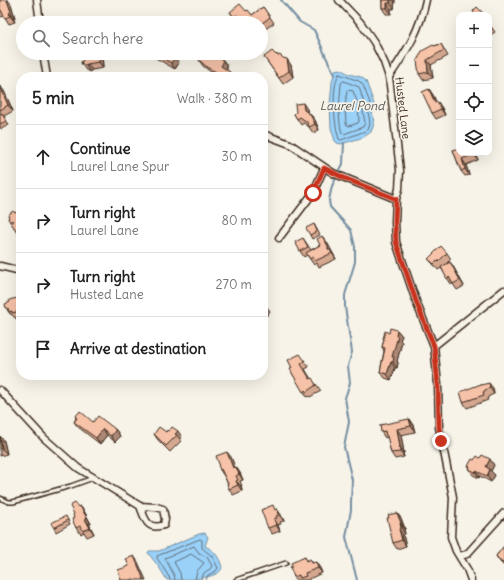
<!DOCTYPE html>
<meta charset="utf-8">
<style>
:root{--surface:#fff;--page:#f2f2f2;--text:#222;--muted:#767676;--line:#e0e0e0}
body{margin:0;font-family:Delius,sans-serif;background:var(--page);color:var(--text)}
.controls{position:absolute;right:12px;top:12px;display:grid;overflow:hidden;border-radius:8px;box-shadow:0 4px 16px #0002}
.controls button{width:36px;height:36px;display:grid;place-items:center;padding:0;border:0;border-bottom:1px solid var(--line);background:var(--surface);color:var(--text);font:20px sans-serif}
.stop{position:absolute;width:12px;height:12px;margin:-9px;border:3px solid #c8321e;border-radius:50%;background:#fff}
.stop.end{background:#c8321e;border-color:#fff;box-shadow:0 1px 4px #0008}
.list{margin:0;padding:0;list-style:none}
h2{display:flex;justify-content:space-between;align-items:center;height:52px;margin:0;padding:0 16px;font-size:17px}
h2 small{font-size:13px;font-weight:400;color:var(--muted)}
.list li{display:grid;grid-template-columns:26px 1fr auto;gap:12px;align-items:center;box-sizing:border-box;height:64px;padding:0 16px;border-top:1px solid var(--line)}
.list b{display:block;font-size:15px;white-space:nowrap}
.list p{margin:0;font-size:13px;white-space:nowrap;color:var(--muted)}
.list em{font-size:13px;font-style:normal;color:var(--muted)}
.icon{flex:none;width:22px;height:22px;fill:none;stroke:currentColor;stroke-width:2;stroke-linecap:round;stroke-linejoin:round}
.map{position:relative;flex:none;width:504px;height:580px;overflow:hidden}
.search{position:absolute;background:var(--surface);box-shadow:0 4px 16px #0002;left:16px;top:16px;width:252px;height:44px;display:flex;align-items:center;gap:10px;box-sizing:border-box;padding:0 14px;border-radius:22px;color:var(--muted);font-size:15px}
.panel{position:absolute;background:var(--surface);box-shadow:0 4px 16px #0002;left:16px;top:72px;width:252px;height:308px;border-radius:16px}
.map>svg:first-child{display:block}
.water{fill:#9ad1f9;stroke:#748ea1}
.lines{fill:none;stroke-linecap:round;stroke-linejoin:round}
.shore{stroke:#616d76;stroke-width:1}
.stream{stroke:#748ea1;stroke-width:2}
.service-casing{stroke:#3b2a1e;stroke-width:6}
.minor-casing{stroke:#3b2a1e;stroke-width:9}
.service{stroke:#f7f3e8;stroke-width:3}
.minor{stroke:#f7f3e8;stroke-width:6}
.wall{fill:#d4a790;stroke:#3b2a1e}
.shaded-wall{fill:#ac8876;stroke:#3b2a1e}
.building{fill:#f6c2a8;stroke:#3b2a1e}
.route{stroke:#c8321e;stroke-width:5}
.labels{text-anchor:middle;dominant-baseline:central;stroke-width:3.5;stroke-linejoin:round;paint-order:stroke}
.street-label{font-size:11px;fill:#3b2a1e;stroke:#f7f3e8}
.water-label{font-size:12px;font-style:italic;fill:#535455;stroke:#f7f3e8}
</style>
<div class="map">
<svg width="504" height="580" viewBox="0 0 504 580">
<rect width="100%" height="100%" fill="#f7f3e8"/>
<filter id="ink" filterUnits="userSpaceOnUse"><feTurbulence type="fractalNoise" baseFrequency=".025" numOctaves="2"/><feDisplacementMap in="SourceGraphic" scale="8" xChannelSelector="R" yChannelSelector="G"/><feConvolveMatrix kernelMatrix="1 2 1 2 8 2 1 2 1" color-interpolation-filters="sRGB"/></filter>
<g filter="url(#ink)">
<path class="water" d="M340,69L349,74L361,77L366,81L374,104L372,110L374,124L371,132L364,137L341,144L337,143L335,141L331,128L330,105L332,82L335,70Z
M205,533L208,537L205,546C213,550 218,555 221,564C229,580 177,580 167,580L159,567L148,553L149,551H159L199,534Z"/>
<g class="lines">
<path class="shore" d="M339,74L359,81L363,85L370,103L368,110L370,124L368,130L341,140L339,139C334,124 331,87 339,74Z
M344,81L359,87L364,103L363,111L365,123L363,127L344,134L342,133C337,117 340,100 341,84L342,82Z
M348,90L353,91L358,104L359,121L358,123L349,126L346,124L345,106L347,91Z
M170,580L169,577L157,558V556L200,539L202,540V548L212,556L218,568L216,571L208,575L206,580
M175,580L174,575L165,558L194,546L199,553L207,557L212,566L211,568L204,573L201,580
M181,580L180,573L174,562L191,554L204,563L197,571L195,580"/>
<path class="stream" d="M281,0L300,22L314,30L320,43L326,57L335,75
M344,143L343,164L332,186L329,200L330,207L351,230L355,247V262L345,295V307L352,352L348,366L350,383L345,398L349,422L344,447L352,480L351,502V510L346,537L357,580"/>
<defs>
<path id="service" d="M0,498L9,502H13L71,486L93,478
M236,580L286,563"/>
<path id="minor" d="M37,0L40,23
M339,0L360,22L374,42L384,62L389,77L400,170L399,189L396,199L395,222L396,242L417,304L434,346L438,385L439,427L453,497L451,537L456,551L467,569L471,580
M43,53L47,77
M389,77C407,50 419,33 426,0
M263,134L290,144L333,173L396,199
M279,238L313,193L324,168
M0,266L21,271
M434,346L504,290
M0,390L44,438L78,468L140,506L156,507L163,509L165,519L164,525C147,531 145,519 140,506
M460,556L467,554L504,513"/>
</defs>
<use href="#service" class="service-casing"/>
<use href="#minor" class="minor-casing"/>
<use href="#service" class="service"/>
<use href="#minor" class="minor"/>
</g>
<path class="wall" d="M0,0L11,4L15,18H13L15,22L9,24L4,16L1,17L0,16Z
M381,0H395L394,9H391V14H386L382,8V1Z
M263,7L274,23L261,32V23H243L241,21L238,23L230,12L246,11L252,15Z
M489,21V24L495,32L491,35L489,33Z
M441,44L448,56L431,65L433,78L423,80L419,74L434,46Z
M84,53H102L103,68L92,70L90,72L85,69L81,63L84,58Z
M151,53H173L175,55L173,57L179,63L175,69L154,57Z
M276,55L283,58L291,65L293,77L283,84L264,57Z
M199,60H223L227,66V70L233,77H219L212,73L203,66Z
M0,86L4,91L13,111L4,116L9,125L1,129L0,126Z
M429,89L433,95L436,102L442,108L445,115L436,119L432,113Z
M307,109L308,112L310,114L315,120L319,130L313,133L309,127L304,123L301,125L294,114Z
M453,150L476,153L478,160L466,165L469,175L465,176L461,171Z
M21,210V238L8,218L15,213Z
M314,224L320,235L312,239L310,235Z
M322,236L336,259L319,267L317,263L314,265L307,255L304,257L300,251L303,238L311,250L320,245Z
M447,253L451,259L447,263L450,262L454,268L464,286L457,290L453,284H451L441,268L438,270L433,264L428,259Z
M21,297V318L16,319L15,317H14L11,314H10L6,308L10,302Z
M397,330L402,336L400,340L402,342L397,361L398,363L397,368H395L391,380L385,378L380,372L384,351L382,347L384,340L383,339L389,333Z
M304,360L309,367L305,369L311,379L316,384L321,391L310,397L309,396L307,397L292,373Z
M481,385L493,388L494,394L489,396V397L487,398L488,400L467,408L463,402Z
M75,417L115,429L119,434L120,437L115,442L107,435L100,444L78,427L74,422L76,418Z
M413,425L415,432L401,435L404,453H403L404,457L395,459L391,453L388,438L387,437L385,438L381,432Z
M169,431L182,437L180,439L181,441L170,452L158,440L154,434Z
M0,436L4,441L7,454L0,456Z
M231,457L235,468L236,467L240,473L243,480L240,481L242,486H241L242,491L233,495L229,489L228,484L224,476L220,470Z
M474,460L494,465L491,471L495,475L491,482L480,476L479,478L473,475L469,469L470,468L468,466Z
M80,506L84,511L91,524H89L94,534L87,537L84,532L81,534L76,528L74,514L78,507Z
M276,509H277L281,515L284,521L280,522L281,524L278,525L280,531L272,534L268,528Z
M401,518L405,529H404L405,534L403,535L406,546L397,549L393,543Z
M68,520L70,524L56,532L54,528Z
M504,546V566L500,562L496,556Z
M305,557L307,561L310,559L313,563L320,568L322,573L309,579V580H296L294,577L292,567Z"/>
<path class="shaded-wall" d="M7,0H8L11,4L15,18L11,12Z
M390,0H395L394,9L390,3Z
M387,3L391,9V14L387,8Z
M9,13L13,18L15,22L10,16Z
M98,53H102L103,68L99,62Z
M168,53H173L175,55L172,59Z
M175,58L179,63L175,69L171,63Z
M287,59L291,65L293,77L289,71Z
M223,60L227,66V68L225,72L221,66Z
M427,60L431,65L433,78L428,72Z
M87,64L92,70L90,72L86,66Z
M230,72L233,77H227Z
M0,86L4,91L13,111L8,105Z
M429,89L433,95L440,109L435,103Z
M438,102L442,108L445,115L441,109Z
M303,103L307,109L308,116L304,110Z
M310,114L315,120L319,130L315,124Z
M474,153H476L478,160L474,154Z
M462,159L466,165L469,175L465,169Z
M322,236L327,242L336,259L332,253L328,249Z
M450,262L454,268L464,286L460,280Z
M264,303L270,311L263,321V305Z
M397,330L402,336L400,340L402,342L397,361L398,363L397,368L393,362L392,357Z
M391,362L395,368L391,380L387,374Z
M489,383L493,388L494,394L490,388Z
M409,419L413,425L415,432L411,426Z
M103,429L107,435L100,444L96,438Z
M115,429L119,434L120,437L115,442L111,436Z
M397,429L401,435L404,453L400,447Z
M178,431L182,437L180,439L175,434Z
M0,436L4,441L7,454L2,449Z
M399,447L403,453L404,457L400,452Z
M227,452L231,457L238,474L233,468Z
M490,459L494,465L491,471L495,475L491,482L487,476L486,467Z
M236,467L240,473L243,480L239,474Z
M476,471L480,476L479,478L475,472Z
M236,481L241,486L242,491L238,485Z
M80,506L84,511L91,524L87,518Z
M277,509L281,515L284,521L279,515Z
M397,513L401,518L405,529L401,523Z
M85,519L89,524L94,534L90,528Z
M274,519L278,525L280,531L276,525Z
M400,523L404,529L405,534L401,528Z
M399,529L403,535L406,546L402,540Z
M134,556L138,562L146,580H143Z
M316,562L320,568L322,573L318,568Z"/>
<path class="building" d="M0,0H7L11,12L9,13L10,16L5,18L1,10H0Z
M382,0H390V3H387V8H382Z
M240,4L246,11L248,10L252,15L263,7L270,17L261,24V23H249L246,19L242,22L237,15L234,17L230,12Z
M477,7L482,12L483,15H474H475L473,11Z
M489,24L492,29L489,31Z
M441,44L444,50L427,60L428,72L419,74L417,61L422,51L433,45L434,46Z
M272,51L276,55L277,54L278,56L280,55L283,58L287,59L289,71L279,78L264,57Z
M84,53H98L99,62L87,64L86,66L81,63L84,58Z
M154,53H168L175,58L171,63Z
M204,53H210L223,60V63L221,66L230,72L227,77L208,68L199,60Z
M0,87L8,105L0,110Z
M429,89L435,103L438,102L441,109L432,113L422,92Z
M303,103L304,110L310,114L315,124L309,127L307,122L300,117L297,119L294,114L296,112L295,104Z
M2,113L6,121L0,124V114Z
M459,148V153H474V154L462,159L465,169L461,171L453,150Z
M20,209L21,210V214L20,215L21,218V232L18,233L11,223L13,222L12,220L10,222L8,218L9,217L8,215L13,211L15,213Z
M314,224L317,231L310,235L306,228Z
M322,236L328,246V249L330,250L332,253L315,261L313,257L310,259L306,253L320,245L317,239Z
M303,238L308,247L300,251L295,242Z
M441,246L447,253L438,262L437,261L434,264L428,259Z
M450,262L460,280L453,284L449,277L447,279L441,267Z
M21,297V311L12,313V311L9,312L8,308H6L5,304L10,302L9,300Z
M390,328L397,330L396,336H398L392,357H394L393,362H391L387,374L380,372L385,348L382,347L384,339H383L385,331L389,333Z
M300,354L305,361L301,364L310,379L312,378L316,385L306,392L305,390L303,392L292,373L290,369L292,368L288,360Z
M489,383L490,388L485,390V391L483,392L484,395L463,402L460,392L481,384V385Z
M80,411L93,422L98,416L115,429V431L111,436L103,429L96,438L74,422L77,418L75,417Z
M409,419L411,426L397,429L400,447H399L400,452L391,453L387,436H386L385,431L381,432L380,425Z
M159,427L166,432L167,430L169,431L172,427L178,431L175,434L177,435L166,446L154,434Z
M0,436L2,449H0Z
M227,452L233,468L236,467L239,474L236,476L238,480L236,481L238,485L229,489L227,484H228L221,469L220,470L218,465L219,464L216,456Z
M482,455L490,459L486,467L490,469L487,476L476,471L475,472L469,469L470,467L468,466L472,459L474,460L477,456L480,458Z
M75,503L78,507L80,506L87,518L85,519L90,528L83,531L80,526L76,528L72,519L74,518L73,515L74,514L70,506Z
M273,505L275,510L277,509L279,515L276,516L277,518L274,519L276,525L268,528L261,510Z
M397,513L401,523H400L401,528L399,529L402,540L393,543L387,518H389L388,515Z
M66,516L68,520L54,528L51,523Z
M504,546V562L502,563L496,556Z
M134,556L142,575L143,580H134V579L129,580H121L118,570L129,566L126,559Z
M305,557L306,561L310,559L312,563L316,562L318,568L305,573L306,576L300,578L299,575L294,577L290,567H292L291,563Z"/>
</g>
<g class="lines" filter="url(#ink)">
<path class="route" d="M313,193L324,168L344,178L396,199L395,222L396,242L417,304L434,346L438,385L439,427L441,441"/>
</g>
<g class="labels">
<g class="street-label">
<text transform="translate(403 108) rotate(83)">Husted Lane</text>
</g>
<g class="water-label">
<text x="352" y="105">Laurel Pond</text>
</g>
</g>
</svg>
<div class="controls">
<button>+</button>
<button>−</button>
<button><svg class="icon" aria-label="locate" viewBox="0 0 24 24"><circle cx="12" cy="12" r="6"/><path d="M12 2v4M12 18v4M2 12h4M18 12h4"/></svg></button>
<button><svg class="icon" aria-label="layers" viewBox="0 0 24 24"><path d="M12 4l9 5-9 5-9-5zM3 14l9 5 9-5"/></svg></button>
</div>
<div class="stop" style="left:313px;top:193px"></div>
<div class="stop end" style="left:441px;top:441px"></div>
<div class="search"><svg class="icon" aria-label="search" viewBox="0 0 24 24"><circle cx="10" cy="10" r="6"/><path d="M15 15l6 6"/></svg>Search here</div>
<section class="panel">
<h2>5 min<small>Walk · 380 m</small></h2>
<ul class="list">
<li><svg class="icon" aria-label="ahead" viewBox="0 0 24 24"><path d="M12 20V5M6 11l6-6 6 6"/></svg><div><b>Continue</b><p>Laurel Lane Spur</p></div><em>30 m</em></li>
<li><svg class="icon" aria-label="right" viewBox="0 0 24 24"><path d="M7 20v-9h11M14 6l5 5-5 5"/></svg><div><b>Turn right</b><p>Laurel Lane</p></div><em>80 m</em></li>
<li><svg class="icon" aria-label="right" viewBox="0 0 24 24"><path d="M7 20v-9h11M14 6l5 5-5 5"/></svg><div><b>Turn right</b><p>Husted Lane</p></div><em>270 m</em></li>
<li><svg class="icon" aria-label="arrive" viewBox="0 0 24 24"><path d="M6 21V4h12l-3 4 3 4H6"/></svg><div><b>Arrive at destination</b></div></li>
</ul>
</section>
</div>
